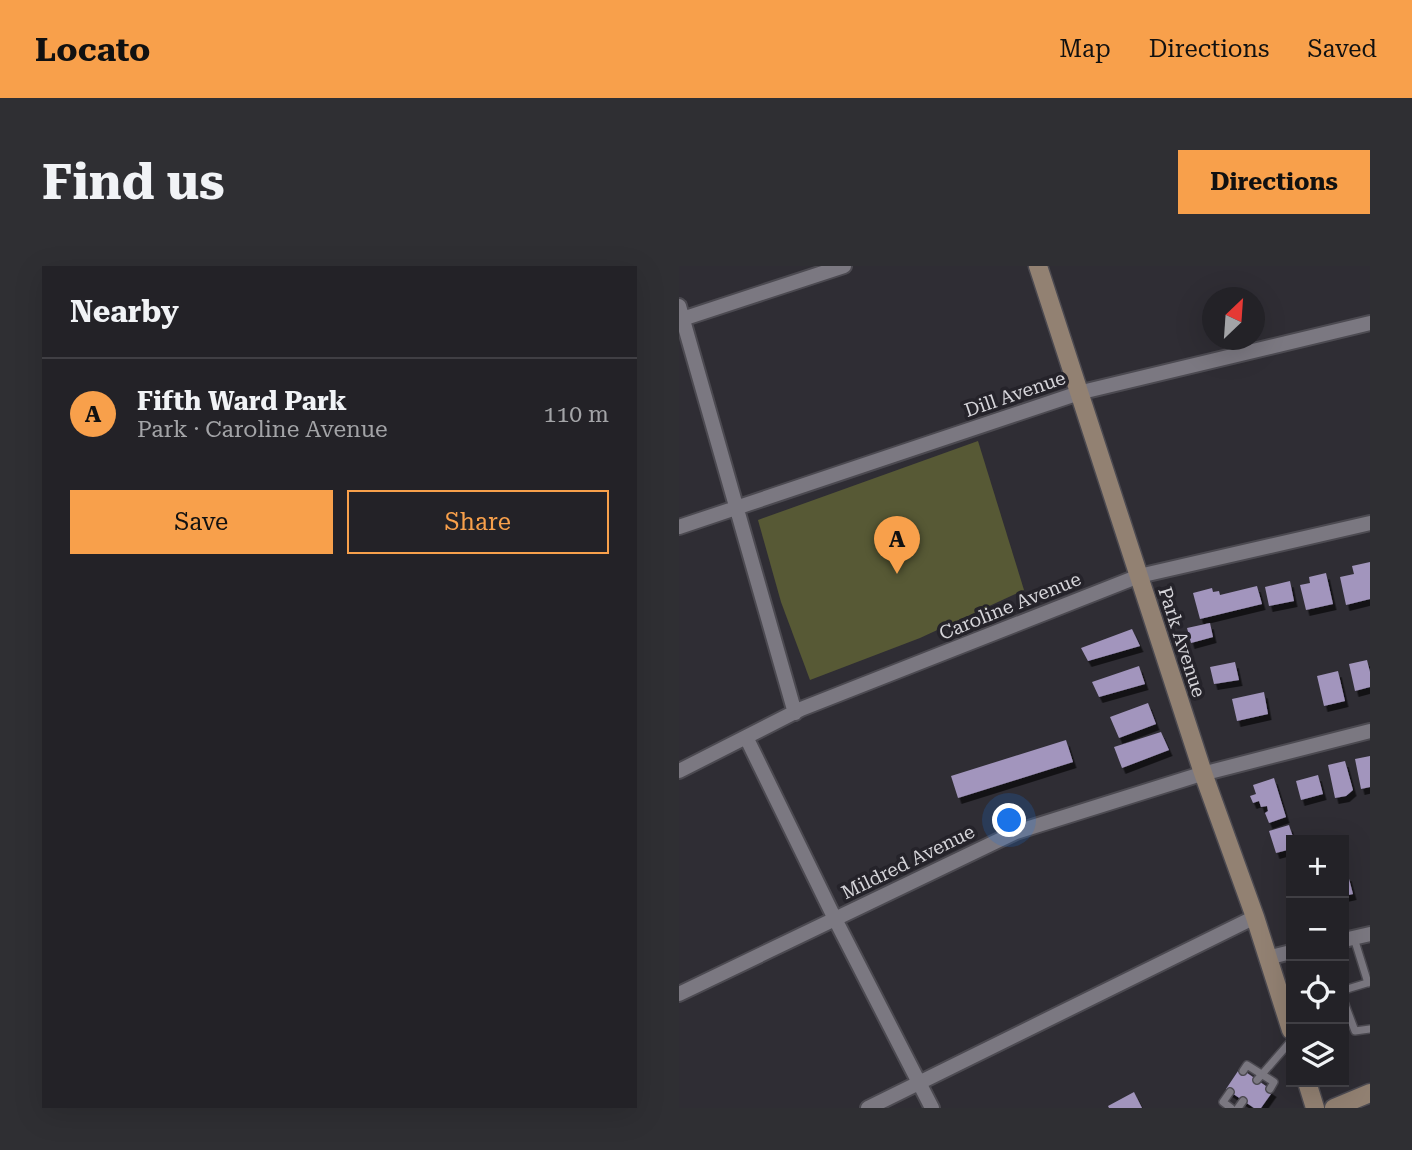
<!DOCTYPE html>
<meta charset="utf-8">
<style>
:root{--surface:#232227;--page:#2f2f33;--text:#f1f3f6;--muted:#a3a4a7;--line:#403f44;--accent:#f8a04b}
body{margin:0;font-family:"Roboto Serif",serif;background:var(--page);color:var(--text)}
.controls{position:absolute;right:21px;bottom:21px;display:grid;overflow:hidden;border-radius:0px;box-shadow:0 7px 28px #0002}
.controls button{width:63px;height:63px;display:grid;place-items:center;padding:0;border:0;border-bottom:2px solid var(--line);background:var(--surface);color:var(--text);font:35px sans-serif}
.compass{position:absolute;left:523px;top:21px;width:63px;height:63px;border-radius:50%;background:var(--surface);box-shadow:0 7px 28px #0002;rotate:25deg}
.you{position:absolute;left:331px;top:555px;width:24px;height:24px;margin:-18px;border:5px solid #fff;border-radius:50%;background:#1a73e8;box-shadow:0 0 0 10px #1a73e833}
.badge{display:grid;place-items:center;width:46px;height:46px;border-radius:50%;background:var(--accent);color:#111;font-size:23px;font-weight:700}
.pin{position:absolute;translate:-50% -58px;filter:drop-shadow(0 2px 4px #0008)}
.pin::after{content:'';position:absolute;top:37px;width:24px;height:21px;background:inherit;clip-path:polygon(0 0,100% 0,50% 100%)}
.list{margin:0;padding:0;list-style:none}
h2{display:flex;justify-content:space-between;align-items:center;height:91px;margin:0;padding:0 28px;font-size:30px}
h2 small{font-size:23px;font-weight:400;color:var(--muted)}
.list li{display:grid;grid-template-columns:46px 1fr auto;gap:21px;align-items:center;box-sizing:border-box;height:112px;padding:0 28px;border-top:2px solid var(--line)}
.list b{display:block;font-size:26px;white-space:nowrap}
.list p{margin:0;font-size:23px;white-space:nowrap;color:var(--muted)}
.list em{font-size:23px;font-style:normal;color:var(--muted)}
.actions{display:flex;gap:14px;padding:21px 28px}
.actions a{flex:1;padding:16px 0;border:2px solid var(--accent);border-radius:0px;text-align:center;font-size:24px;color:var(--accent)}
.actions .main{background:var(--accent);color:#111}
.icon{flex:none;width:38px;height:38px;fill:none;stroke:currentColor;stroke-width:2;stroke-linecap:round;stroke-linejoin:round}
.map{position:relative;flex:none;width:691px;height:842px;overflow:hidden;border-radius:0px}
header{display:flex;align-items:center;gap:42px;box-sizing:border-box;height:98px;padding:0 35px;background:var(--accent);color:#111}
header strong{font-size:33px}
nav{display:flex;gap:38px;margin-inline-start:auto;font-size:24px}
.intro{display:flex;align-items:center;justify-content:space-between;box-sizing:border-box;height:168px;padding:0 42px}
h1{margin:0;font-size:49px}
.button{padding:18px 32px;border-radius:0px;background:var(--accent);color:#111;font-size:24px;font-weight:700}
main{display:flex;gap:42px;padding:0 42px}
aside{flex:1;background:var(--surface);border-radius:0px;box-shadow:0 7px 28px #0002}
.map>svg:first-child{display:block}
.green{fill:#575935}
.building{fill:#a295bd;filter:url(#shadow)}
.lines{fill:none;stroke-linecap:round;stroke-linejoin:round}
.lane-casing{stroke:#4c4a51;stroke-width:10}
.street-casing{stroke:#4c4a51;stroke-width:18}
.secondary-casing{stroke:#4c4a51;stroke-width:21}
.lane{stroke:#7b7881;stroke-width:7}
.street{stroke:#7b7881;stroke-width:14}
.secondary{stroke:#928172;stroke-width:18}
.labels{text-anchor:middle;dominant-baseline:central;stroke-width:7;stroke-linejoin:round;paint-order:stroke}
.street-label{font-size:19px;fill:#d5d4d9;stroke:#25232a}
</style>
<header>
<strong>Locato</strong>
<nav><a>Map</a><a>Directions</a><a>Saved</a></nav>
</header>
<div class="intro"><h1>Find us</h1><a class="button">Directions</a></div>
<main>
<aside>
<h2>Nearby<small></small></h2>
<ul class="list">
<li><span class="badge">A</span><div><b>Fifth Ward Park</b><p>Park · Caroline Avenue</p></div><em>110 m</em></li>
</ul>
<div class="actions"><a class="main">Save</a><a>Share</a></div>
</aside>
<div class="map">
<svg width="691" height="842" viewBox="0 0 691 842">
<defs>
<filter id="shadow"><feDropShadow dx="3.5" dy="6" stdDeviation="0" flood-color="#0009"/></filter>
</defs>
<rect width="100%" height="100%" fill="#2f2d34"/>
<path class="green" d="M299,175L345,324L241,372L131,414L102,336L79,254Z"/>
<path class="building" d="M691,296V333L667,339L661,311L675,308L673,300Z
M647,307L654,338L627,344L621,319L631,317L630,311Z
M611,315L615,335L590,340L586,321Z
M578,320L583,338L521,353L514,327L533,322L534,326L540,325L541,329Z
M531,357L534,371L512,377L508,362Z
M453,363L461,380L409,395L402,382Z
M688,394L691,406V421L676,425L670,398Z
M556,396L560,414L535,418L531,401Z
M460,400L466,418L420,431L413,416Z
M659,405L666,435L645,440L638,410Z
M585,426L589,448L558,455L553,433Z
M469,437L477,458L440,472L431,451Z
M482,466L490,484L443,502L435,481Z
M387,474L394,496L279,532L272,510Z
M691,490V521L682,523L676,493Z
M666,495L674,524L667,530L656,532L649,499Z
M639,509L644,528L622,534L617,515Z
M595,512L607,551L590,557L586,547L589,545L588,540L582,541L580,535L574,537L571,530L577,528L574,519Z
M610,559L615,574H612V583L597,587L590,565Z
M669,609L674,628L665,630V610Z
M561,802L594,825L582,842H575L547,823Z
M455,826L463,842H430L429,840Z"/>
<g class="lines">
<defs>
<path id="lane" d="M675,672L689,717
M665,727V724L691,716
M665,736L676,765L691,763
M564,805L568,799L595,816L591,823
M578,814L612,775
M551,826L544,836L552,842
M559,842L564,835"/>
<path id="street" d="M0,40L116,447
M0,54L165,0
M0,261L403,126L691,57
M67,471L156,653L253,842
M0,505L122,443L460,310L691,257
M665,674L691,668
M588,692L612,686
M0,728L337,566L519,509L691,465
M189,842L576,651"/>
<path id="secondary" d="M359,0L524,507L576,651L612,764
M628,816L636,842
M655,842L691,827"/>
</defs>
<use href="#lane" class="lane-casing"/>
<use href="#street" class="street-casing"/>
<use href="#secondary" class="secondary-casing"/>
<use href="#lane" class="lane"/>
<use href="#street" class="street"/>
<use href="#secondary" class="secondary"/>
</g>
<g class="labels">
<g class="street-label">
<text transform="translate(336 128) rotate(-19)">Dill Avenue</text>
<text transform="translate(331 340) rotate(-22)">Caroline Avenue</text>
<text transform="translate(503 376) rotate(72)">Park Avenue</text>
<text transform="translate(229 596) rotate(-26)">Mildred Avenue</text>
</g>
</g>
</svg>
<div class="controls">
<button>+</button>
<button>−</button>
<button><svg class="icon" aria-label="locate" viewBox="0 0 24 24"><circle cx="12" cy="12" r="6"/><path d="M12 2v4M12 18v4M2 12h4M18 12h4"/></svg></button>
<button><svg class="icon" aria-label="layers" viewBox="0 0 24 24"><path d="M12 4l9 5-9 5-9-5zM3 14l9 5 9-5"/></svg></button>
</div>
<svg class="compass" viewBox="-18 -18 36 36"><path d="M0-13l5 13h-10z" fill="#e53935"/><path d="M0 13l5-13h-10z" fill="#a3a4a7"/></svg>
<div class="you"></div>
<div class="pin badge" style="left:218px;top:308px">A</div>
</div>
</main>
